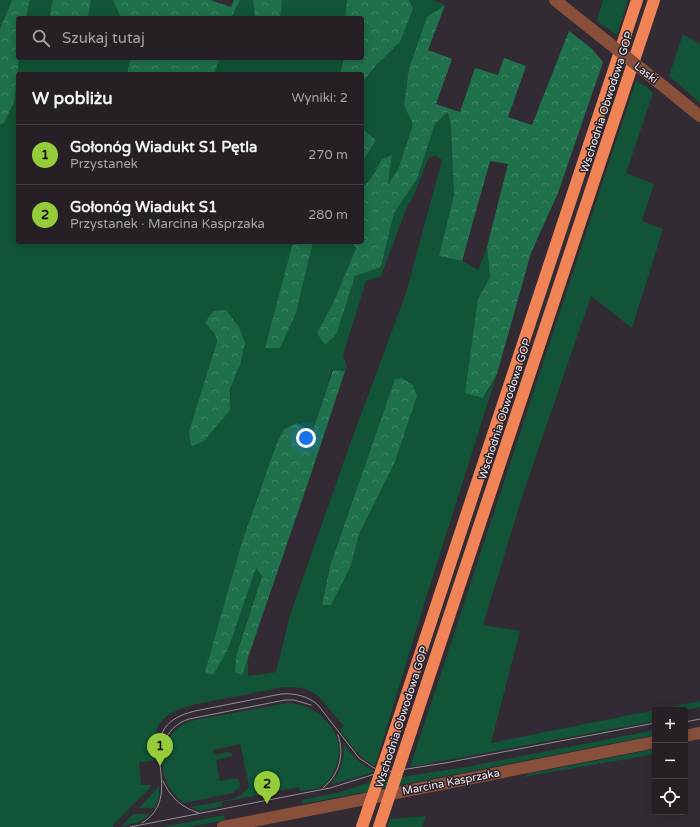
<!DOCTYPE html>
<html lang="pl">
<meta charset="utf-8">
<style>
:root{--surface:#262026;--page:#2e282e;--text:#f1f3f6;--muted:#a4a3a7;--line:#423e43;--accent:#96cc3a}
body{margin:0;font-family:"Varela Round",sans-serif;background:var(--page);color:var(--text)}
.controls{position:absolute;right:12px;bottom:12px;display:grid;overflow:hidden;border-radius:4px;box-shadow:0 2px 10px #0003}
.controls button{width:36px;height:36px;display:grid;place-items:center;padding:0;border:0;border-bottom:1px solid var(--line);background:var(--surface);color:var(--text);font:20px sans-serif}
.you{position:absolute;left:306px;top:438px;width:14px;height:14px;margin:-10px;border:3px solid #fff;border-radius:50%;background:#1a73e8;box-shadow:0 0 0 6px #1a73e833}
.badge{display:grid;place-items:center;width:26px;height:26px;border-radius:50%;background:var(--accent);color:#111;font-size:13px;font-weight:700}
.pin{position:absolute;translate:-50% -33px;filter:drop-shadow(0 1px 2px #0008)}
.pin::after{content:'';position:absolute;top:21px;width:14px;height:12px;background:inherit;clip-path:polygon(0 0,100% 0,50% 100%)}
.list{margin:0;padding:0;list-style:none}
h2{display:flex;justify-content:space-between;align-items:center;height:52px;margin:0;padding:0 16px;font-size:17px}
h2 small{font-size:13px;font-weight:400;color:var(--muted)}
.list li{display:grid;grid-template-columns:26px 1fr auto;gap:12px;align-items:center;box-sizing:border-box;height:60px;padding:0 16px;border-top:1px solid var(--line)}
.list b{display:block;font-size:15px;white-space:nowrap}
.list p{margin:0;font-size:13px;white-space:nowrap;color:var(--muted)}
.list em{font-size:13px;font-style:normal;color:var(--muted)}
.icon{flex:none;width:22px;height:22px;fill:none;stroke:currentColor;stroke-width:2;stroke-linecap:round;stroke-linejoin:round}
.map{position:relative;flex:none;width:700px;height:827px;overflow:hidden}
.search{position:absolute;background:var(--surface);box-shadow:0 2px 10px #0003;left:16px;top:16px;width:348px;height:44px;display:flex;align-items:center;gap:10px;box-sizing:border-box;padding:0 14px;border-radius:4px;color:var(--muted);font-size:15px}
.panel{position:absolute;background:var(--surface);box-shadow:0 2px 10px #0003;left:16px;top:72px;width:348px;height:172px;border-radius:4px}
.map>svg:first-child{display:block}
.grass{fill:#115437;fill-rule:evenodd}
.forest{fill:url(#forest-crowns)}
.lines{fill:none;stroke-linecap:round;stroke-linejoin:round}
.minor{stroke:#88503a;stroke-width:12}
.highway{stroke:#f08457;stroke-width:12}
.tram{stroke:#958e95;stroke-width:1}
.minor-bridge{stroke:#88503a;stroke-width:12}
.highway-bridge{stroke:#f08457;stroke-width:12}
.labels{text-anchor:middle;dominant-baseline:central;stroke-width:3;stroke-linejoin:round;paint-order:stroke}
.street-label{font-size:11px;fill:#f0eaf0;stroke:#292129}
</style>
<div class="map">
<svg width="700" height="827" viewBox="0 0 700 827">
<defs>
<pattern id="forest-crowns" width="20" height="18" patternUnits="userSpaceOnUse"><rect width="20" height="18" fill="#1f714c"/><path d="M2 6a3 3 0 1 1 6 0M12 15a3 3 0 1 1 6 0" fill="none" stroke="#408566"/></pattern>
</defs>
<rect width="100%" height="100%" fill="#332b33"/>
<path class="grass" d="M0,0H12L0,29Z
M30,0H53L49,18H26Z
M91,0H113L121,18H88Z
M240,0H253L255,18H231Z
M282,0H347L345,18H280Z
M409,0H433L445,5L427,17L409,67L404,105L413,124L399,167L388,186L392,155L382,159L374,174L363,186L362,185V163L376,140L362,128V83L377,64L413,8Z
M603,0H628L617,35L597,21Z
M683,34L700,44V103L669,76Z
M19,58H130L127,74H18V242H293L265,348H279L296,313L313,242H351L356,248L334,301L317,333H337L355,276L381,267L394,213L417,179L435,124L448,112L451,128L454,194L439,256L462,261L478,270L487,247L490,277L478,299L484,398L497,374L425,601L375,766C359,758 350,744 340,730L344,726L319,697L314,693L303,688L284,687L192,705C158,715 152,727 153,761L139,762L141,785H151V787L114,824L113,827H0V125L4,123L16,75ZM436,156L442,160L406,293L349,447L290,615L276,672L248,676V659L235,672L236,656L262,575L255,567L228,649L242,542L277,442L284,429L312,434L332,370L345,371L347,367L343,355L366,281L381,276L408,204L411,202L429,157ZM215,334L240,366C231,380 230,394 230,410L189,431L212,361L217,342ZM395,379L417,396L395,462L359,534L351,565L322,605L330,566Z
M220,58H344L340,74H214Z
M636,81L647,87L653,93L626,173L654,184L642,221L663,229L632,328L591,296L523,494L483,625L520,631L491,743L700,701V707L685,710H655V721L410,767Z
M288,703C322,704 353,740 333,773C331,778 326,785 321,787C315,790 307,790 300,791L299,787L228,801L222,802V806L200,811L190,807L233,799C240,796 247,792 249,785L240,744L213,750L214,755L228,752L232,754V756L216,760L220,781L238,778L240,785L239,788L233,793L184,803C169,792 162,777 162,759H163C168,738 172,726 195,720Z
M655,730V735L303,804L302,800L341,792L370,782L466,767Z
M343,743C352,755 360,765 375,771L374,772L330,785C341,773 345,758 343,743Z
M655,749V754L523,777L528,774Z
M159,786V797L155,808H139Z
M134,814H150L141,821L121,827L132,815Z
M224,815L225,820L189,827H164Z
M426,816L422,827H388L390,819Z"/>
<path class="forest" d="M12,0H30L26,18H18L19,58L14,102L4,123L0,125V29Z
M53,0H91L88,18H49Z
M113,0H210L231,7L234,0H240L231,18H121Z
M253,0H282L280,18H255Z
M347,0H409L413,8L400,42L377,64L362,83V74H340L344,58H362V18H345Z
M445,5L428,50L452,59L436,104L460,112L475,68L498,75L504,58L526,66L508,117L532,125L569,31L591,48L603,62L558,193L531,253L497,374L483,398L465,393L478,299L490,277L487,247L508,164L490,161L462,261L439,256L454,194L451,128L448,112L435,124L417,179L394,213L381,267L355,276L337,333L325,345L317,333L334,301L356,248L351,242H362V185L364,186L374,174L382,159L392,155L388,185L399,167L413,124L404,105L409,68L427,17Z
M130,58H220L214,74H127Z
M362,128L376,140L362,163Z
M293,242H313L296,313L280,348H265Z
M226,310L239,327L245,343L240,366L237,371L230,390V410L204,441L191,446L189,431L217,342L215,334L205,323L213,311Z
M333,370L345,371L310,477L242,675L235,672L236,656L262,576L256,568L228,649L213,675L205,672L242,542L277,442L284,429L297,423L312,433Z
M401,378L413,385L417,396L395,462L359,534L351,565L331,605H322L330,566L395,379Z"/>
<g class="lines">
<path class="minor" d="M555,0L590,28
M663,86L700,116
M685,736L700,733
M223,827L655,742"/>
<path class="highway" d="M411,731L654,0
M392,739L637,0"/>
<path class="tram" d="M685,722L700,719
M163,744C168,732 176,723 189,719L285,700H294L311,705
M163,781C170,797 182,808 199,813
M323,788C339,775 345,755 338,735
M142,823C192,793 122,728 195,711L281,694C295,693 308,696 318,705L359,758L374,768L385,770
M130,827L330,788L375,774L445,763L655,723"/>
<path class="minor-bridge" d="M590,28L663,86"/>
<path class="highway-bridge" d="M362,827L392,739
M379,827L411,731"/>
</g>
<g class="labels">
<g class="street-label">
<text transform="translate(646 73) rotate(38)">Laski</text>
<text transform="translate(607 102) rotate(-72)">Wschodnia Obwodowa GOP</text>
<text transform="translate(505 409) rotate(-72)">Wschodnia Obwodowa GOP</text>
<text transform="translate(402 717) rotate(-72)">Wschodnia Obwodowa GOP</text>
<text transform="translate(451 782) rotate(-11)">Marcina Kasprzaka</text>
</g>
</g>
</svg>
<div class="controls">
<button>+</button>
<button>−</button>
<button><svg class="icon" aria-label="locate" viewBox="0 0 24 24"><circle cx="12" cy="12" r="6"/><path d="M12 2v4M12 18v4M2 12h4M18 12h4"/></svg></button>
</div>
<div class="you"></div>
<div class="pin badge" style="left:160px;top:766px">1</div>
<div class="pin badge" style="left:267px;top:804px">2</div>
<div class="search"><svg class="icon" aria-label="search" viewBox="0 0 24 24"><circle cx="10" cy="10" r="6"/><path d="M15 15l6 6"/></svg>Szukaj tutaj</div>
<section class="panel">
<h2>W pobliżu<small>Wyniki: 2</small></h2>
<ul class="list">
<li><span class="badge">1</span><div><b>Gołonóg Wiadukt S1 Pętla</b><p>Przystanek</p></div><em>270 m</em></li>
<li><span class="badge">2</span><div><b>Gołonóg Wiadukt S1</b><p>Przystanek · Marcina Kasprzaka</p></div><em>280 m</em></li>
</ul>
</section>
</div>
